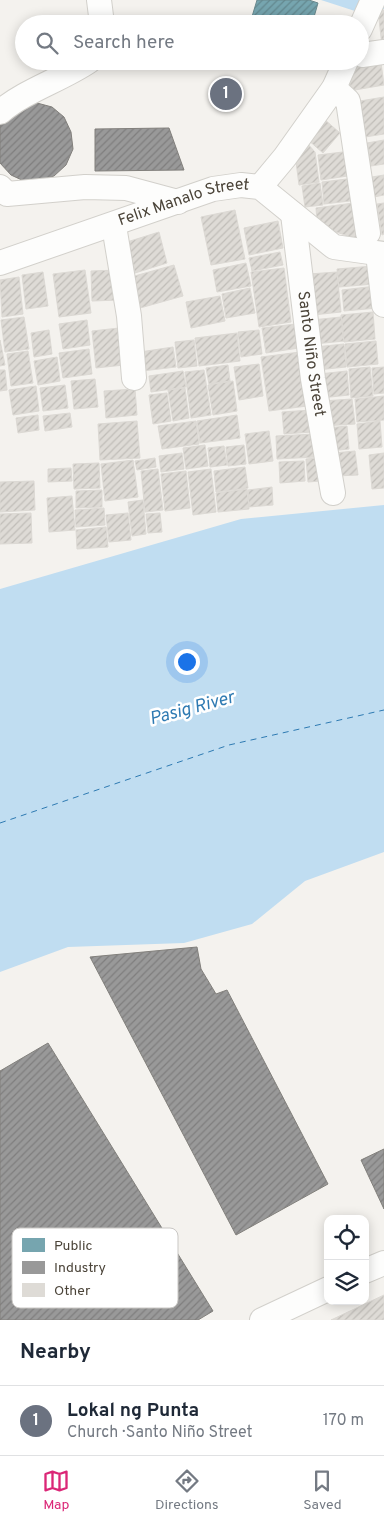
<!DOCTYPE html>
<meta charset="utf-8">
<style>
:root{--surface:#fff;--page:#f6f6f7;--text:#1f2937;--muted:#747a83;--line:#e0e1e3;--accent:#db2777}
body{margin:0;font-family:Overpass,sans-serif;background:var(--page);color:var(--text)}
.controls{position:absolute;right:15px;bottom:15px;display:grid;overflow:hidden;border-radius:10px;box-shadow:0 2px 12px #0003}
.controls button{width:45px;height:45px;display:grid;place-items:center;padding:0;border:0;border-bottom:1px solid var(--line);background:var(--surface);color:var(--text);font:25px sans-serif}
.you{position:absolute;left:186px;top:661px;width:18px;height:18px;margin:-12px;border:4px solid #fff;border-radius:50%;background:#1a73e8;box-shadow:0 0 0 8px #1a73e833}
.badge{display:grid;place-items:center;width:32px;height:32px;border-radius:50%;background:var(--accent);color:#fff;font-size:16px;font-weight:700}
.pin{position:absolute;translate:-50% -50%;border:2px solid #fff;box-shadow:0 1px 5px #0006}
.list{margin:0;padding:0;list-style:none}
h2{display:flex;justify-content:space-between;align-items:center;height:65px;margin:0;padding:0 20px;font-size:21px}
h2 small{font-size:16px;font-weight:400;color:var(--muted)}
.list li{display:grid;grid-template-columns:32px 1fr auto;gap:15px;align-items:center;box-sizing:border-box;height:70px;padding:0 20px;border-top:1px solid var(--line)}
.list b{display:block;font-size:19px;white-space:nowrap}
.list p{margin:0;font-size:16px;white-space:nowrap;color:var(--muted)}
.list em{font-size:16px;font-style:normal;color:var(--muted)}
.icon{flex:none;width:28px;height:28px;fill:none;stroke:currentColor;stroke-width:2;stroke-linecap:round;stroke-linejoin:round}
.map{position:relative;flex:none;width:384px;height:1320px;overflow:hidden}
.search{position:absolute;background:var(--surface);box-shadow:0 2px 12px #0003;left:15px;right:15px;top:15px;height:55px;display:flex;align-items:center;gap:12px;box-sizing:border-box;padding:0 18px;border-radius:28px;color:var(--muted);font-size:19px}
.sheet{height:135px;background:var(--surface)}
nav{display:flex;justify-content:space-around;align-items:center;box-sizing:border-box;height:70px;border-top:1px solid var(--line);background:var(--surface);font-size:14px;color:var(--muted)}
nav a{display:grid;justify-items:center;gap:2px}
nav .on{color:var(--accent)}
.map>svg:first-child{display:block}
.water{fill:#c0ddf1}
.public{fill:url(#public-hatch);stroke:#69888c}
.industry{fill:url(#industry-hatch);stroke:#82807c}
.lines{fill:none;stroke-linecap:round;stroke-linejoin:round}
.ferry{stroke:#2e7ab2;stroke-width:1;stroke-dasharray:6 5;stroke-linecap:butt}
.building{fill:url(#building-hatch);stroke:#dcd9d4}
.minor-casing{stroke:#d2d0cb;stroke-width:26}
.minor{stroke:#fdfdfc;stroke-width:24}
.labels{text-anchor:middle;dominant-baseline:central;stroke-width:5;stroke-linejoin:round;paint-order:stroke}
.street-label{font-size:16px;fill:#4b4439;stroke:#fff}
.water-label{font-size:18px;font-style:italic;fill:#2e7ab2;stroke:#fff}
.key{fill:#fff;stroke:#c9c7c4;stroke-width:1}
.key-label{font-size:14px;fill:#4b4439}
</style>
<div class="map">
<svg width="384" height="1320" viewBox="0 0 384 1320">
<defs>
<pattern id="public-hatch" width="6" height="6" patternUnits="userSpaceOnUse" patternTransform="scale(1.25)"><rect width="6" height="6" fill="#76a5af"/><path d="M-1 1l2-2M0 6l6-6M5 7l2-2" fill="none" stroke="#63888f"/></pattern>
<pattern id="industry-hatch" width="6" height="6" patternUnits="userSpaceOnUse" patternTransform="scale(1.25)"><rect width="6" height="6" fill="#999"/><path d="M-1 1l2-2M0 6l6-6M5 7l2-2" fill="none" stroke="#7f7e7e"/></pattern>
<pattern id="building-hatch" width="6" height="6" patternUnits="userSpaceOnUse" patternTransform="scale(1.25)"><rect width="6" height="6" fill="#dedbd6"/><path d="M-1 1l2-2M0 6l6-6M5 7l2-2" fill="none" stroke="#c0bdb8"/></pattern>
</defs>
<rect width="100%" height="100%" fill="#f4f2ee"/>
<path class="water" d="M321,0H384V9L358,12Z
M384,505V852L305,881L252,924L184,943L68,947L0,972V589L241,519Z"/>
<path class="public" d="M257,0H309L318,3L312,24H265L251,20Z"/>
<path class="industry" d="M37,103L52,107L64,117L71,132L73,149L66,165L54,176L38,182L24,181L11,175L0,163V122L21,105Z
M169,128L184,170L95,171V129Z
M197,947L201,969L216,994L227,990L328,1184L236,1235L90,957Z
M48,1043L213,1311L198,1320H0V1071Z
M384,1149V1209L361,1160Z"/>
<g class="lines">
<path class="ferry" d="M0,823L229,745L384,710"/>
</g>
<path class="building" d="M378,10H384V46H382Z
M380,55L384,85L349,91L353,61Z
M384,97V134L365,137L360,101Z
M324,119L340,133L323,153L307,139Z
M384,140V164L371,166L367,143Z
M306,142L315,152L319,182L299,185L295,154Z
M351,151L354,175L321,180L318,155Z
M384,175V195L374,197L372,177Z
M355,178L358,200L324,204L322,182Z
M320,183L323,205L305,207L302,186Z
M361,202L366,237L354,238L327,229L317,221L316,208Z
M384,203V234L382,235L377,204Z
M235,210L245,259L211,265L201,217Z
M278,221L283,248L249,255L244,228Z
M159,232L167,263L135,273L127,242Z
M280,252L283,265L252,271L249,258Z
M246,263L251,286L217,292L213,270Z
M174,265L183,296L140,308L131,277Z
M373,266L374,284L339,287L337,269Z
M284,268L291,322L259,327L251,272Z
M85,270L91,313L59,317L53,274Z
M118,270L119,300L92,301L91,271Z
M43,272L48,306L26,309L22,275Z
M337,272L341,312L313,315L309,274Z
M19,277L23,314L2,317L0,280Z
M376,286L378,308L344,311L342,290Z
M250,288L255,313L226,318L222,294Z
M220,296L225,321L191,328L186,302Z
M373,312L375,339L344,342L341,315Z
M24,317L29,349L5,352L1,320Z
M341,317L344,341L314,344L312,320Z
M87,320L90,345L63,349L59,324Z
M296,324L299,348L266,353L262,328Z
M119,328L124,365L96,368L92,331Z
M49,330L52,354L34,357L31,333Z
M259,330L262,354L241,357L238,332Z
M237,333L240,361L199,366L195,338Z
M0,340L5,365L0,366Z
M194,340L197,366L178,368L175,342Z
M376,341L378,364L347,367L345,344Z
M344,344L346,367L317,370L315,347Z
M173,347L176,367L142,371L140,352Z
M89,349L92,374L63,378L59,353Z
M28,351L33,383L11,386L7,354Z
M300,352L307,406L269,411L261,357Z
M57,357L60,381L38,385L34,361Z
M259,364L263,396L239,400L234,367Z
M228,365L230,381L209,384L206,368Z
M370,367L373,396L351,398L349,369Z
M384,367V393L374,394L372,368Z
M0,370H5L7,390L0,391Z
M204,370L211,415L191,418L185,372Z
M183,371L186,387L151,392L149,376Z
M347,371L349,395L321,398L319,374Z
M95,379L98,407L74,409L71,381Z
M233,381L237,411L213,415L208,385Z
M65,385L68,408L43,411L40,388Z
M36,386L39,411L13,415L9,390Z
M185,388L189,418L173,421L168,390Z
M135,389L137,415L106,418L104,391Z
M167,393L171,421L153,424L149,395Z
M384,396V420L357,422L355,399Z
M352,399L355,424L324,426L322,401Z
M311,410L312,432L284,434L282,412Z
M70,413L72,427L45,431L43,416Z
M38,415L39,430L18,433L16,418Z
M237,415L240,438L200,443L197,421Z
M137,421L140,458L100,460L98,424Z
M196,421L199,444L162,449L158,426Z
M380,421L382,447L359,449L357,424Z
M347,426L349,449L329,451L327,428Z
M269,431L273,461L249,464L245,434Z
M314,434L316,457L277,459L276,436Z
M205,445L208,466L186,469L183,448Z
M244,445L246,464L228,466L226,447Z
M224,446L227,465L210,467L208,448Z
M355,451L358,475L336,476L334,453Z
M182,453L184,469L161,472L159,456Z
M384,453V488L372,489L369,455Z
M155,458L156,467L137,470L135,461Z
M318,458L320,481L308,482L306,459Z
M133,460L138,497L105,501L101,464Z
M304,461L305,481L280,483L279,462Z
M99,463L100,488L74,489L73,464Z
M245,467L248,488L216,492L214,471Z
M71,468L72,481L48,482V469Z
M158,469L163,510L145,512L141,471Z
M211,469L216,512L193,515L188,472Z
M186,471L190,508L165,511L161,474Z
M34,481L35,510L0,512V482Z
M272,487L273,505L249,507L248,490Z
M247,489L249,509L218,512L216,493Z
M102,490V507L76,508V491Z
M72,496L75,530L49,532L47,498Z
M143,500L146,534L132,536L128,502Z
M104,508L105,525L76,527L75,510Z
M31,513L32,543L0,544V514Z
M128,513L131,540L109,542L106,515Z
M160,513L162,532L148,533L146,514Z
M106,527L108,547L77,549L76,530Z
M384,1295V1320H331Z"/>
<g class="lines">
<defs>
<g id="minor">
<path d="M99,0L102,24"/>
<path d="M360,29L373,0"/>
<path d="M362,55L384,52"/>
<path d="M334,88L348,101L368,233"/>
<path d="M0,112C26,90 61,80 89,61"/>
<path d="M0,187L7,194L85,187L126,188L178,202"/>
<path d="M260,187L285,157L334,88L346,61"/>
<path id="s1" d="M293,214L313,379L333,493"/>
<path d="M114,226L129,316L134,378"/>
<path d="M378,254L384,305"/>
<path id="s2" d="M0,263L213,189L241,185L260,187L334,247L384,254"/>
<path d="M365,1271L384,1263"/>
<path d="M262,1320L328,1289"/>
</g>
</defs>
<use href="#minor" class="minor-casing"/>
<use href="#minor" class="minor"/>
</g>
<g class="labels">
<g class="street-label">
<text stroke="none"><textPath href="#s2" startOffset="194">Felix Manalo Street</textPath></text>
<text stroke="none"><textPath href="#s1" startOffset="141">Santo Niño Street</textPath></text>
</g>
<g class="water-label">
<text transform="translate(192 709) rotate(-15)">Pasig River</text>
</g>
</g>
<rect x="12" y="1228" width="166" height="80" rx="8" class="key"/>
<rect x="22" y="1238" width="23" height="14" fill="#76a5af"/>
<rect x="22" y="1261" width="23" height="13" fill="#999"/>
<rect x="22" y="1283" width="23" height="14" fill="#dedbd6"/>
<g class="key-label">
<text x="54" y="1250">Public</text>
<text x="54" y="1272">Industry</text>
<text x="54" y="1295">Other</text>
</g>
</svg>
<div class="controls">
<button><svg class="icon" aria-label="locate" viewBox="0 0 24 24"><circle cx="12" cy="12" r="6"/><path d="M12 2v4M12 18v4M2 12h4M18 12h4"/></svg></button>
<button><svg class="icon" aria-label="layers" viewBox="0 0 24 24"><path d="M12 4l9 5-9 5-9-5zM3 14l9 5 9-5"/></svg></button>
</div>
<div class="you"></div>
<div class="pin badge" style="left:226px;top:94px;background:#6b7280">1</div>
<div class="search"><svg class="icon" aria-label="search" viewBox="0 0 24 24"><circle cx="10" cy="10" r="6"/><path d="M15 15l6 6"/></svg>Search here</div>
</div>
<section class="sheet">
<h2>Nearby<small></small></h2>
<ul class="list">
<li><span class="badge" style="background:#6b7280">1</span><div><b>Lokal ng Punta</b><p>Church · Santo Niño Street</p></div><em>170 m</em></li>
</ul>
</section>
<nav>
<a class="on"><svg class="icon" aria-label="map" viewBox="0 0 24 24"><path d="M3 6l6-2 6 2 6-2v14l-6 2-6-2-6 2zM9 4v14M15 6v14"/></svg>Map</a>
<a><svg class="icon" aria-label="directions" viewBox="0 0 24 24"><path d="M12 3l9 9-9 9-9-9zM9 14v-3h6M13 9l2 2-2 2"/></svg>Directions</a>
<a><svg class="icon" aria-label="saved" viewBox="0 0 24 24"><path d="M7 4h10v16l-5-4-5 4z"/></svg>Saved</a>
</nav>
